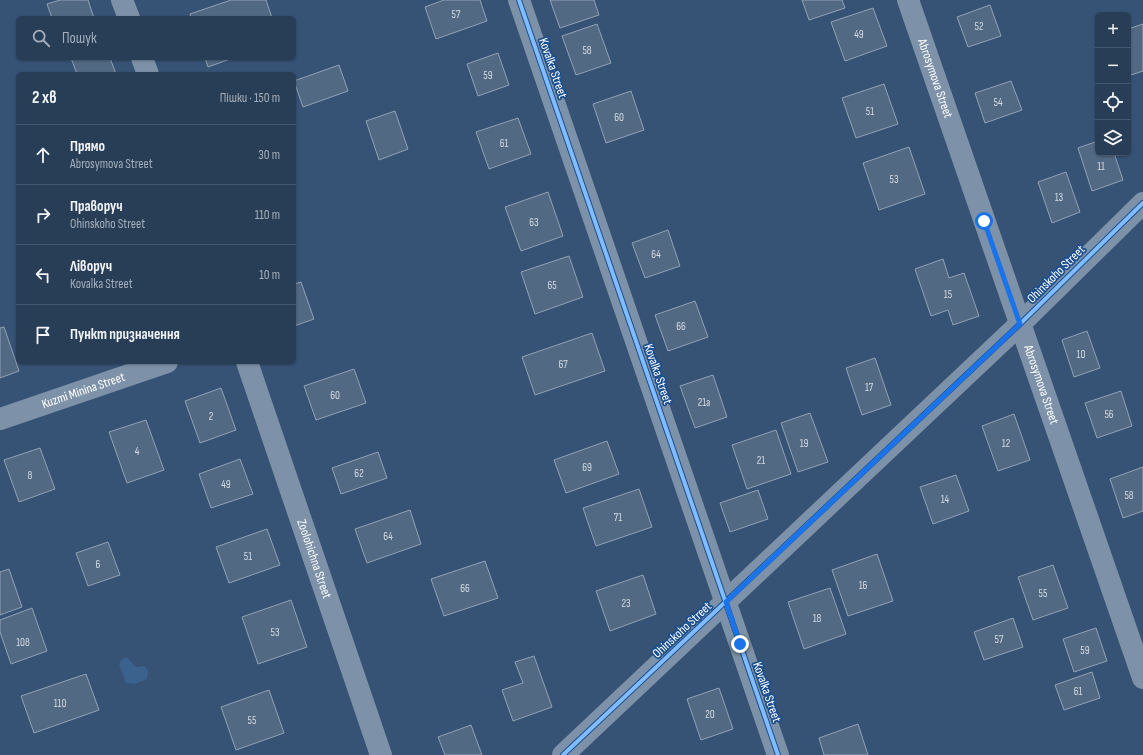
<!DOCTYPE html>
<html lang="uk">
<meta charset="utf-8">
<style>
:root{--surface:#283e57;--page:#344961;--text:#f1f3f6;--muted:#a5aeba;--line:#44576d}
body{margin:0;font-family:"Sofia Sans Condensed",sans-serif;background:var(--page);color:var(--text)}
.controls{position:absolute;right:12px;top:12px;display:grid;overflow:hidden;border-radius:6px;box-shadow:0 1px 3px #0004}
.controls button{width:36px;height:36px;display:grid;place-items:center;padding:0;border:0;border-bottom:1px solid var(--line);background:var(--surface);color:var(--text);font:20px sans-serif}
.stop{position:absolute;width:12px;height:12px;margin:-9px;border:3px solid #1a73e8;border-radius:50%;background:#fff}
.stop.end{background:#1a73e8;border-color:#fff;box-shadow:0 1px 4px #0008}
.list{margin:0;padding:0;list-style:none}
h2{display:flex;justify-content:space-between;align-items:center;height:52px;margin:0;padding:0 16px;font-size:17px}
h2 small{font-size:13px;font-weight:400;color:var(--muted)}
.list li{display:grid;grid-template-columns:26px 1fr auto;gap:12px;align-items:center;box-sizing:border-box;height:60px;padding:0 16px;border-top:1px solid var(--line)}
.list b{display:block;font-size:15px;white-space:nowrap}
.list p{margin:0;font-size:13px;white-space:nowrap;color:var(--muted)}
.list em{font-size:13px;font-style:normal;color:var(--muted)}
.icon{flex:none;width:22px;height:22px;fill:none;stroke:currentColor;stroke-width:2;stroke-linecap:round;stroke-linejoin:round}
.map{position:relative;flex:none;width:1143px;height:755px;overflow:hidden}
.search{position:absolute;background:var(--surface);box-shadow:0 1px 3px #0004;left:16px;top:16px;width:280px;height:44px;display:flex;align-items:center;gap:10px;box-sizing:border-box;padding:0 14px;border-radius:6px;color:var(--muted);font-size:15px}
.panel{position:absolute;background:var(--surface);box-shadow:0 1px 3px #0004;left:16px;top:72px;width:280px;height:292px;border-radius:6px}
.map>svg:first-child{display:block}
.water{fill:#3b618d}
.building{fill:#526984;stroke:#92a2b6}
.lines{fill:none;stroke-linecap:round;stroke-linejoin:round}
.street{stroke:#7d92a8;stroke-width:22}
.cycleway-casing{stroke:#1b4f8f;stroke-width:6}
.cycleway{stroke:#80bcff;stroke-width:4}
.route{stroke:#1a73e8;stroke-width:5}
.labels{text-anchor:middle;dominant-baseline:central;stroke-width:3.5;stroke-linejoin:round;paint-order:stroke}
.number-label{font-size:11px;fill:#d4dae0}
.street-label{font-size:13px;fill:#fff;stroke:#1b4f8f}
</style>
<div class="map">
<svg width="1143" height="755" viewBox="0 0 1143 755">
<rect width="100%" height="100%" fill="#365274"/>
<path class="water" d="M127,657L136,667L144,666L148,670L147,679L135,684L126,683L119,664L122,659Z"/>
<path class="building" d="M60,0H88L94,18H52L47,4Z
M231,0H266L272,18H191L190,14Z
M444,0H480L487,21L436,39L425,7Z
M550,0H594L599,15L560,28Z
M802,0H842L845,8L809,20Z
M990,5L1001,36L968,47L957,17Z
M873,8L887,46L845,61L831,22Z
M597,24L611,63L576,75L562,36Z
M1143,24V71L1128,76V29Z
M498,53L509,85L478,96L467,64Z
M71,58H110L116,74H77Z
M205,58H233L208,67Z
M339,65L348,91L303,107L294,81Z
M1011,81L1022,110L985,123L975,93Z
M884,84L898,124L856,138L842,98Z
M631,91L644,130L606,143L593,104Z
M395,111L408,149L379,160L366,121Z
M518,118L531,154L489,169L476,132Z
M1098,141V153H1114L1123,180L1092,191L1078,148Z
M909,147L925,194L879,210L863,163Z
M1066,172L1080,212L1052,223L1038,182Z
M548,192L563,236L521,251L505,207Z
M668,230L680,266L645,278L632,243Z
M569,256L583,297L535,314L521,272Z
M943,259L949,278L964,273L979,316L953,325L948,310L931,316L915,269Z
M301,282L314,319L294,326V284Z
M695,301L708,337L668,351L655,315Z
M4,327L19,371L0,378V328Z
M1087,331L1100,368L1074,377L1062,340Z
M592,333L605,371L535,395L522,357Z
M875,358L891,405L862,415L846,368Z
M354,369L366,403L316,420L304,386Z
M713,375L727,417L695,428L680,386Z
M221,388L236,430L200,443L185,401Z
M1121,391L1132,426L1097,438L1085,403Z
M810,413L828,462L798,472L781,423Z
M1014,414L1030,460L998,471L982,426Z
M146,420L164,470L127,483L109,432Z
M776,430L791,474L747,489L732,445Z
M607,441L619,474L566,493L554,460Z
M40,448L55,489L19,502L4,460Z
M378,452L387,478L341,494L332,468Z
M240,459L253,494L211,508L199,474Z
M1143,467V511L1123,518L1110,479Z
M956,475L969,511L933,524L920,487Z
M639,489L652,527L596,546L583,508Z
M758,490L768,519L730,532L720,503Z
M410,510L421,544L367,563L355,529Z
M267,529L280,565L229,583L216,547Z
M108,542L120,575L88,586L76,553Z
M877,554L893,601L848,616L832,570Z
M485,561L498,598L444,616L431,579Z
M1053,565L1068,608L1033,620L1018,577Z
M9,569L22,607L0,615V572Z
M643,575L656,614L610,631L596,591Z
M830,588L846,634L804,649L788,602Z
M291,600L307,647L258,664L242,617Z
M32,608L47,651L11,664L0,632V620Z
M1013,618L1023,647L984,660L974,632Z
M1096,628L1107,661L1074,672L1063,639Z
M534,656L552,707L513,721L502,690L523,683L515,662Z
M1092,672L1100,698L1064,710L1055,685Z
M86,674L99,710L34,733L21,696Z
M719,688L733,729L701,740L687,699Z
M269,690L284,733L236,750L221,707Z
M858,724L868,755H824L819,738Z
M471,725L482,755H445L438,737Z"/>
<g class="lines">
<g class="street">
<path d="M122,0L129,18"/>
<path d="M519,0L778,755"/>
<path id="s1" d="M908,0L1143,678"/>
<path d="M142,58L148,74"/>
<path id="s2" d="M247,362L381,755"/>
<path id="s3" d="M0,419L167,362"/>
<path d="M563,755L1020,324L1143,203"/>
</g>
<defs>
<path id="cycleway" d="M519,0L778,755
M563,755L1020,324L1143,203"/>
</defs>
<use href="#cycleway" class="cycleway-casing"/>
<use href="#cycleway" class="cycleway"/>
</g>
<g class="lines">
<path class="route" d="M740,644L726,602L1020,324L984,221"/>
</g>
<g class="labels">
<g class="number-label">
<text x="456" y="14">57</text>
<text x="979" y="26">52</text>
<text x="859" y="34">49</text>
<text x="587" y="50">58</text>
<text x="488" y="75">59</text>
<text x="998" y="102">54</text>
<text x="870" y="111">51</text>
<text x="619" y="117">60</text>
<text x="504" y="143">61</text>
<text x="1101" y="166">11</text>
<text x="894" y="179">53</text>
<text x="1059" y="197">13</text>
<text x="534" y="222">63</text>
<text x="656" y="254">64</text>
<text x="552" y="285">65</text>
<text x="948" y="294">15</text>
<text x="681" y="326">66</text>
<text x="1081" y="354">10</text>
<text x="563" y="364">67</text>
<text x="869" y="387">17</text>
<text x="335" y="395">60</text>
<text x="704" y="402">21а</text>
<text x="1109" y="414">56</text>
<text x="211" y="416">2</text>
<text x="804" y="443">19</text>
<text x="1006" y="443">12</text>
<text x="137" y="451">4</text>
<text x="761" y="460">21</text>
<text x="587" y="467">69</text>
<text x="359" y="473">62</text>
<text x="30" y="475">8</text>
<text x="226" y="484">49</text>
<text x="1129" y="495">58</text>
<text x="945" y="499">14</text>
<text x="618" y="517">71</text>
<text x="388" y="536">64</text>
<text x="248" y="556">51</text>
<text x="98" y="564">6</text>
<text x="863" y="585">16</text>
<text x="465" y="588">66</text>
<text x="1043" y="593">55</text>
<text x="626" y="603">23</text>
<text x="817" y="618">18</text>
<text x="275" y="632">53</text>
<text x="999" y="639">57</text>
<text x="23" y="642">108</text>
<text x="1085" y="650">59</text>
<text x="1078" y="691">61</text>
<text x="60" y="703">110</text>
<text x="710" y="714">20</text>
<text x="252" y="720">55</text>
</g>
<g class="street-label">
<text transform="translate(553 68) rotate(71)">Kovalka Street</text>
<text stroke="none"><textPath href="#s1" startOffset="83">Abrosymova Street</textPath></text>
<text transform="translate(1056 274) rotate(-45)">Ohinskoho Street</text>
<text transform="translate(658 374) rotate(71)">Kovalka Street</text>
<text stroke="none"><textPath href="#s1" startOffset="407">Abrosymova Street</textPath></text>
<text stroke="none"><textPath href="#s3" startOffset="88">Kuzmi Minina Street</textPath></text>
<text stroke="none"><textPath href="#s2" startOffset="208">Zoolohichna Street</textPath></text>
<text transform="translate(682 630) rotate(-43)">Ohinskoho Street</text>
<text transform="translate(767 692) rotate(71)">Kovalka Street</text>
</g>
</g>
</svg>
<div class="controls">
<button>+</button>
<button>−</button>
<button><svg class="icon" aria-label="locate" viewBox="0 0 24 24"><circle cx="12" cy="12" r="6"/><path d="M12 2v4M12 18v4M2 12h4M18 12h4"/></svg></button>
<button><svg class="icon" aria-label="layers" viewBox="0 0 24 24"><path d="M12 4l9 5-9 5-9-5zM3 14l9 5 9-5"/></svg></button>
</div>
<div class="stop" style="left:984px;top:221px"></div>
<div class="stop end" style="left:740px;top:644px"></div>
<div class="search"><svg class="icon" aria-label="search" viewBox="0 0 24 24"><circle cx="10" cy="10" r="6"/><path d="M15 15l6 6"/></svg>Пошук</div>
<section class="panel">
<h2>2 хв<small>Пішки · 150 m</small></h2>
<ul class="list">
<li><svg class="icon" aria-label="ahead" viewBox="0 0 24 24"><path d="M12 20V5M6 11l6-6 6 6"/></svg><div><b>Прямо</b><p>Abrosymova Street</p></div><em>30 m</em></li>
<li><svg class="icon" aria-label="right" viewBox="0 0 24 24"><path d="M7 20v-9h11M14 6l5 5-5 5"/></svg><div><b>Праворуч</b><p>Ohinskoho Street</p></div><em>110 m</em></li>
<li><svg class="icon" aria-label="left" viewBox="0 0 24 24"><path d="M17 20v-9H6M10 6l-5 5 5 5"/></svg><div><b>Ліворуч</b><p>Kovalka Street</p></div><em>10 m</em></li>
<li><svg class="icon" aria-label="arrive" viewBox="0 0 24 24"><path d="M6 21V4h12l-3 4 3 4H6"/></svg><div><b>Пункт призначення</b></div></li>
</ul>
</section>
</div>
